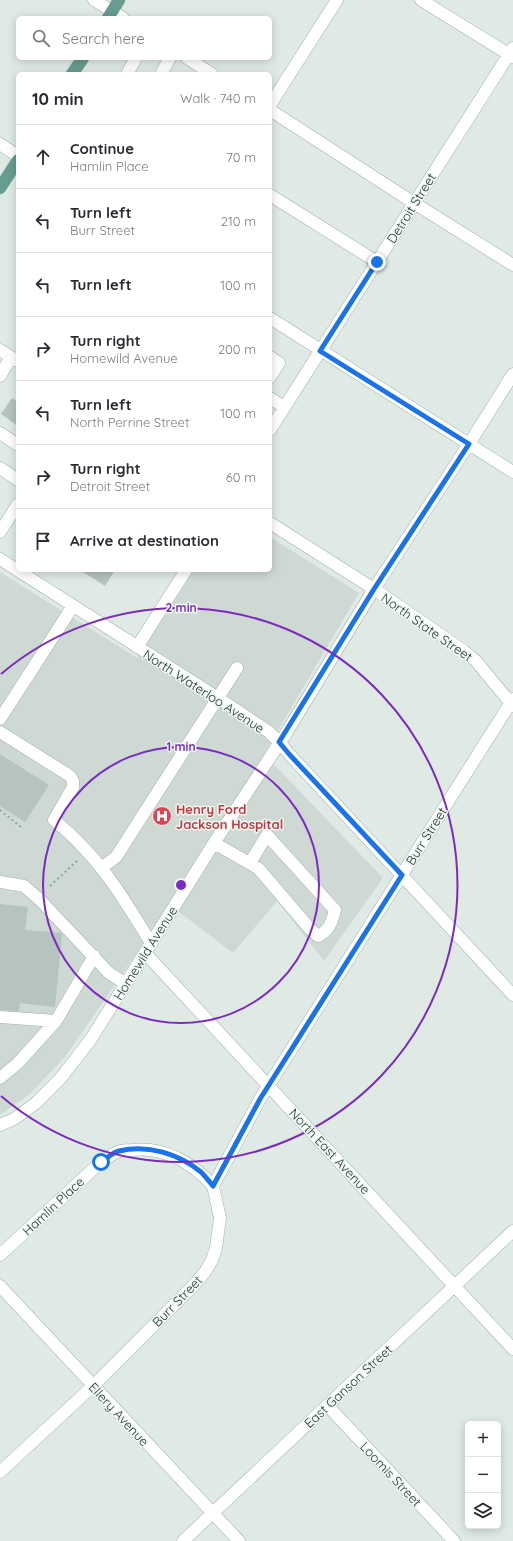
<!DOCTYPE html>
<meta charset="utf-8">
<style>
:root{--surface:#fff;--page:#f2f2f3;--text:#2b2b33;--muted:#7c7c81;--line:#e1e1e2}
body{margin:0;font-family:Quicksand,sans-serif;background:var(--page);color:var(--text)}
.controls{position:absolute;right:12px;bottom:12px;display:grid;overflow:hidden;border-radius:6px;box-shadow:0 2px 10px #0003}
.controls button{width:36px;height:36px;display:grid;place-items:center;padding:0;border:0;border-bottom:1px solid var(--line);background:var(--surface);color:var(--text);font:20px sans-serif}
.stop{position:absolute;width:12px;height:12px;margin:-9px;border:3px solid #1a73e8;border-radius:50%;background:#fff}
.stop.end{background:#1a73e8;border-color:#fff;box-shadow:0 1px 4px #0008}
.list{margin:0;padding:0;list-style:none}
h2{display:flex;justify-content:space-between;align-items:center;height:52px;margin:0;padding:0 16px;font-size:17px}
h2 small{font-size:13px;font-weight:400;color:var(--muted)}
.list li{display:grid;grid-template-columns:26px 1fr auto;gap:12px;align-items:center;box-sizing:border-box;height:64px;padding:0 16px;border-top:1px solid var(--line)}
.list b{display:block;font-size:15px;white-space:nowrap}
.list p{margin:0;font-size:13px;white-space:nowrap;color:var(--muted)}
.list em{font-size:13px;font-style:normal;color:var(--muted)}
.icon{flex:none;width:22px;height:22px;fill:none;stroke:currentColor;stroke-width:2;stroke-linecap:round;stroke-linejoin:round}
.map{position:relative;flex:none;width:513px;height:1541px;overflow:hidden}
.search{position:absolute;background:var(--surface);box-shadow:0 2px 10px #0003;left:16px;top:16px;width:256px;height:44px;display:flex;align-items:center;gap:10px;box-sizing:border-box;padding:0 14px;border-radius:6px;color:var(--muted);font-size:15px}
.panel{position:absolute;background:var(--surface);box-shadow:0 2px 10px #0003;left:16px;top:72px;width:256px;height:500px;border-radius:6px}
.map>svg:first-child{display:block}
.built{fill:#ced9d4}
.building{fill:#b5c4be}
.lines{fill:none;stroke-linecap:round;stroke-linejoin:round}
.minor-casing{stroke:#a2b1ac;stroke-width:13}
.major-casing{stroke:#bcc4c2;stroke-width:13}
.path{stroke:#82ac9f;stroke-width:2;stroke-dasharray:2 3;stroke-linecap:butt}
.minor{stroke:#fff;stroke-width:12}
.major{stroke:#669d90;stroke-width:12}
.route{stroke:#1a73e8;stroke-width:5}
.ring{fill:none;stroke:#7b2cbf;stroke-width:2}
.labels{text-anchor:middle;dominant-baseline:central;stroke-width:3;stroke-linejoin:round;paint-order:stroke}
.street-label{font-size:13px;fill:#213933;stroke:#f0f7f3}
.health-label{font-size:13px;font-weight:bold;fill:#be3a42;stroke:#f0f7f3;text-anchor:start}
.centre{fill:#7b2cbf;stroke:#f0f7f3;stroke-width:2}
.ring-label{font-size:12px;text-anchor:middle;font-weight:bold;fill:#7b2cbf;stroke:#f0f7f3;stroke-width:3;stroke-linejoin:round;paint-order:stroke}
</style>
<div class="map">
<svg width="513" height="1541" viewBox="0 0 513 1541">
<rect width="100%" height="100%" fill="#dfeae5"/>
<path class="built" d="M270,537L359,593L264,754L383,878L324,961L277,901L233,953L170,905L65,1057L30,1094L0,1115V572L137,658L194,570H270Z"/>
<path class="building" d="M12,398L18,402V426L1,414Z
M80,570H115L105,586Z
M0,754L49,785L25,822L0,806Z
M0,904L28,907L25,930L61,933L62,934L55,1007L20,1003L19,1011L0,1010Z"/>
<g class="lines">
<defs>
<path id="minor" d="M94,0L123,18
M421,0L513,57
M187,58L212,74
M127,74L136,58
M161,74L170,58
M270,105L337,0
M270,110L414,203L513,265
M0,144L18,156
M270,195L377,262
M270,318L513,472
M0,350L18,361
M270,357L279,363L270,377
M0,376L11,357
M270,398L284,407
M270,430L513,48
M0,433L18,445
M0,468L18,480
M270,523L374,589L464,651L476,661L513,706
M0,532L18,504
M0,559L218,698L269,732L279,742L289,754L513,995
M137,647L186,570
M0,719L73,606
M0,732L70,776L73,781V787L54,820C63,828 73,836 81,845C109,873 130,909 151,943
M214,843L258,868L310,929L318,936C329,931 332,922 335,910L267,835L250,863
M101,868L116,857L237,668
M0,882L24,886L40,900L109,973L126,984
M146,954L513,1349
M0,1017L56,1021
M0,1078L18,1063L56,1021L94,956
M0,1125L14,1119L36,1103L60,1079L91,1039L214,843L288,730L374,589L469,444L513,374
M0,1255L101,1162C106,1159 111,1155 117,1152C121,1150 127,1150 132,1150C164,1146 193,1163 213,1186
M0,1286L239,1541
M328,1406L454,1541
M0,1472L93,1386L192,1287L205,1272L212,1260L216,1248L220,1218L213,1186L260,1099L513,699
M183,1541L513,1231"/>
<path id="major" d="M108,18L119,0
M72,74L83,58
M0,188L18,160"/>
</defs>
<use href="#minor" class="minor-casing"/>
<use href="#major" class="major-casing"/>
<path class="path" d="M0,810L22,828
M50,886L79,859"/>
<use href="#minor" class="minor"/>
<use href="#major" class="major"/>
</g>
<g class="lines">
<path class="route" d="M101,1162C106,1159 113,1152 119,1151C148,1144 179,1154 201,1172C205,1176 209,1181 213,1186L260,1099L402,875L289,754L279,742L374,589L469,444L320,351L377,262"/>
</g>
<g class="ring">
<circle cx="181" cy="885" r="138"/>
<path d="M1 674A277 277 0 1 1 1 1096"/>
</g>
<defs>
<symbol id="hospital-disc" viewBox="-11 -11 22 22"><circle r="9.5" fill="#e0444e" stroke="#f0f7f3"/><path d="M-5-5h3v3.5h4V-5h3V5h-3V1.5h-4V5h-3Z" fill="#fff"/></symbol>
</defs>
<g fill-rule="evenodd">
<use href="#hospital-disc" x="151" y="805" width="22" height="22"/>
</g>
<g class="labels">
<g class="street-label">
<text transform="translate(411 208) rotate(-58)">Detroit Street</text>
<text transform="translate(427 627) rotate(35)">North State Street</text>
<text transform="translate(204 691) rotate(33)">North Waterloo Avenue</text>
<text transform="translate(426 836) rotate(-58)">Burr Street</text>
<text transform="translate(145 953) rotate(-58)">Homewild Avenue</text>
<text transform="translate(330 1151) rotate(47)">North East Avenue</text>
<text transform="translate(53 1206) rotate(-43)">Hamlin Place</text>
<text transform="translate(177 1301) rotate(-46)">Burr Street</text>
<text transform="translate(348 1386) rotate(-43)">East Ganson Street</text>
<text transform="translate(119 1414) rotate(47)">Ellery Avenue</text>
<text transform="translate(391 1474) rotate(47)">Loomis Street</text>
</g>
<g class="health-label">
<text x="176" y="809">Henry Ford<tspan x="176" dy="15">Jackson Hospital</tspan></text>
</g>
</g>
<circle cx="181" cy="885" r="6" class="centre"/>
<g class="ring-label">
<text x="181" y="612">2 min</text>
<text x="181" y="751">1 min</text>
</g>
</svg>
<div class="controls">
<button>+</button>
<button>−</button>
<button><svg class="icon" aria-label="layers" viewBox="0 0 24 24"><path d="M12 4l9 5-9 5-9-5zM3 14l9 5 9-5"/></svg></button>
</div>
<div class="stop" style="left:101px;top:1162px"></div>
<div class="stop end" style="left:377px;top:262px"></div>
<div class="search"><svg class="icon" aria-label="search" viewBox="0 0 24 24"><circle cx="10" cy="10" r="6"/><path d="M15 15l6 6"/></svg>Search here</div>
<section class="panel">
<h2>10 min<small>Walk · 740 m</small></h2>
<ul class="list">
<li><svg class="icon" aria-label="ahead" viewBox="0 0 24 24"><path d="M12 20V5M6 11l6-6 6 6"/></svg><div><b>Continue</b><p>Hamlin Place</p></div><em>70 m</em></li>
<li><svg class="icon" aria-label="left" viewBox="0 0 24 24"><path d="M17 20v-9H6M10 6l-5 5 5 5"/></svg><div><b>Turn left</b><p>Burr Street</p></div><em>210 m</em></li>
<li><svg class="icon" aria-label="left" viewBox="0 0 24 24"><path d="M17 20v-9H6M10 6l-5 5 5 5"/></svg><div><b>Turn left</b></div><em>100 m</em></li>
<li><svg class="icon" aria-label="right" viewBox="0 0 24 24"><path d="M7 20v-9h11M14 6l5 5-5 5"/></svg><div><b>Turn right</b><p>Homewild Avenue</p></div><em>200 m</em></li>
<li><svg class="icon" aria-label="left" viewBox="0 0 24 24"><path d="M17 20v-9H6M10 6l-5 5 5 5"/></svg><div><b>Turn left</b><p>North Perrine Street</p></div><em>100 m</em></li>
<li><svg class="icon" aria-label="right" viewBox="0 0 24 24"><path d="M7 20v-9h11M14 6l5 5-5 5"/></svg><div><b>Turn right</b><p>Detroit Street</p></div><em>60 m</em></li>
<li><svg class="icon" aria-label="arrive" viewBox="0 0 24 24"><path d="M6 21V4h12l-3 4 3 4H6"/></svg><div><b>Arrive at destination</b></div></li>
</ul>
</section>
</div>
